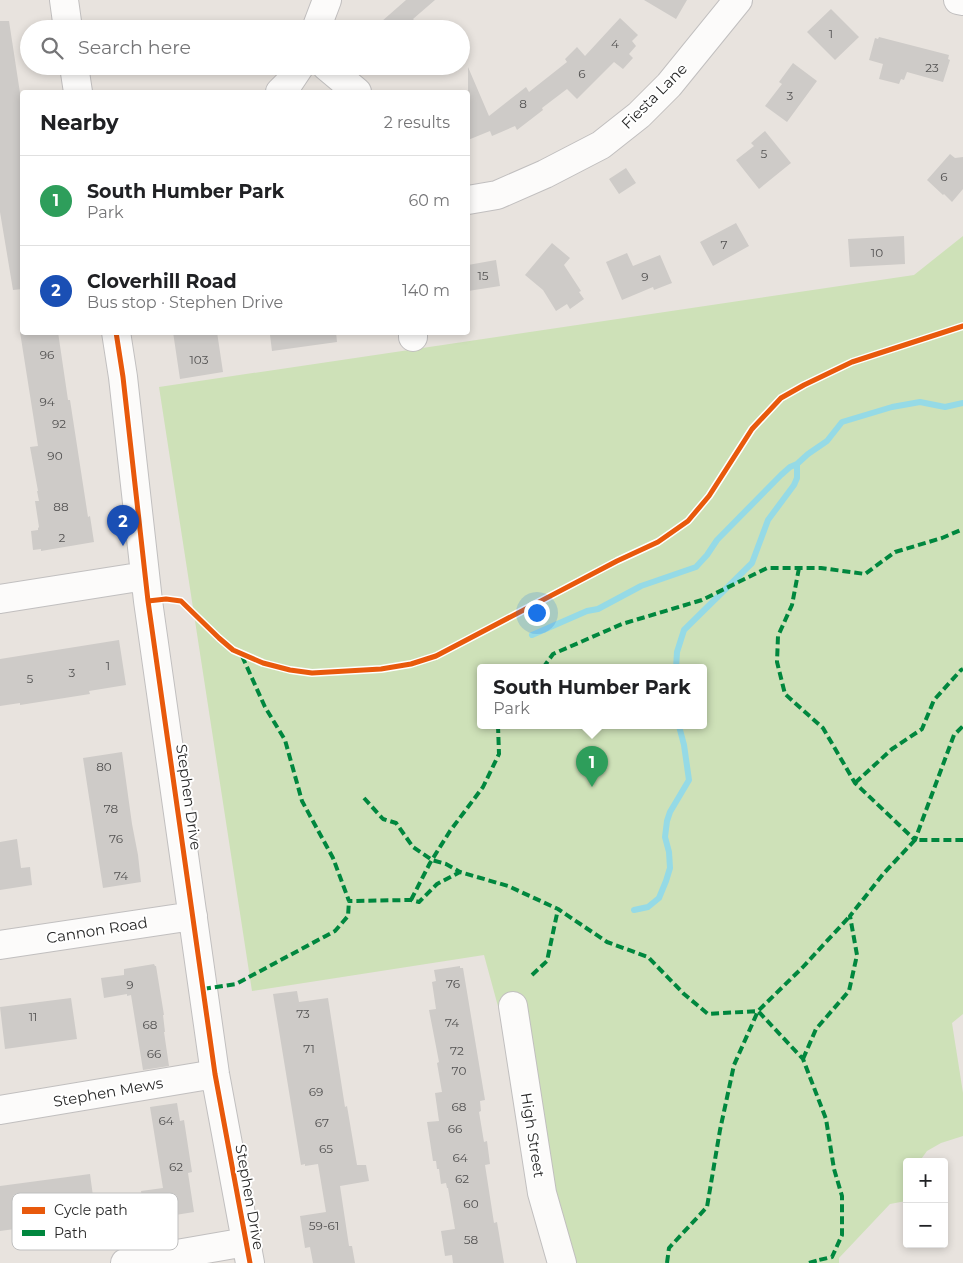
<!DOCTYPE html>
<meta charset="utf-8">
<style>
:root{--surface:#fff;--page:#f2f2f2;--text:#202124;--muted:#757577;--line:#e0e0e0;--accent:#6c6a68}
body{margin:0;font-family:Montserrat,sans-serif;background:var(--page);color:var(--text)}
.controls{position:absolute;right:15px;bottom:15px;display:grid;overflow:hidden;border-radius:5px;box-shadow:0 2px 8px #0003}
.controls button{width:45px;height:45px;display:grid;place-items:center;padding:0;border:0;border-bottom:1px solid var(--line);background:var(--surface);color:var(--text);font:25px sans-serif}
.you{position:absolute;left:536px;top:612px;width:18px;height:18px;margin:-12px;border:4px solid #fff;border-radius:50%;background:#1a73e8;box-shadow:0 0 0 8px #1a73e833}
.badge{display:grid;place-items:center;width:32px;height:32px;border-radius:50%;background:var(--accent);color:#fff;font-size:16px;font-weight:700}
.pin{position:absolute;translate:-50% -41px;filter:drop-shadow(0 1px 2px #0008)}
.pin::after{content:'';position:absolute;top:26px;width:18px;height:15px;background:inherit;clip-path:polygon(0 0,100% 0,50% 100%)}
.popup{position:absolute;left:477px;top:664px;width:230px;height:65px;box-sizing:border-box;display:grid;place-content:center;border-radius:5px;background:var(--surface);filter:drop-shadow(0 1px 4px #0005);font-size:16px;white-space:nowrap;color:var(--muted)}
.popup b{font-size:19px;color:var(--text)}
.popup::after{content:'';position:absolute;left:50%;top:100%;margin-left:-10px;border:10px solid transparent;border-top-color:var(--surface)}
.list{margin:0;padding:0;list-style:none}
h2{display:flex;justify-content:space-between;align-items:center;height:65px;margin:0;padding:0 20px;font-size:21px}
h2 small{font-size:16px;font-weight:400;color:var(--muted)}
.list li{display:grid;grid-template-columns:32px 1fr auto;gap:15px;align-items:center;box-sizing:border-box;height:90px;padding:0 20px;border-top:1px solid var(--line)}
.list b{display:block;font-size:19px;white-space:nowrap}
.list p{margin:0;font-size:16px;white-space:nowrap;color:var(--muted)}
.list em{font-size:16px;font-style:normal;color:var(--muted)}
.icon{flex:none;width:28px;height:28px;fill:none;stroke:currentColor;stroke-width:2;stroke-linecap:round;stroke-linejoin:round}
.map{position:relative;flex:none;width:963px;height:1263px;overflow:hidden}
.search{position:absolute;background:var(--surface);box-shadow:0 2px 8px #0003;left:20px;top:20px;width:450px;height:55px;display:flex;align-items:center;gap:12px;box-sizing:border-box;padding:0 18px;border-radius:28px;color:var(--muted);font-size:19px}
.panel{position:absolute;background:var(--surface);box-shadow:0 2px 8px #0003;left:20px;top:90px;width:450px;height:245px;border-radius:5px}
.map>svg:first-child{display:block}
.green{fill:#cee1b8;fill-rule:evenodd}
.lines{fill:none;stroke-linecap:round;stroke-linejoin:round}
.stream{stroke:#95dae6;stroke-width:6}
.building{fill:#cecbc8}
.minor-casing{stroke:#c1bfbf;stroke-width:30}
.minor{stroke:#fcfbfa;stroke-width:28}
.quiet{stroke:#00873e;stroke-width:4;stroke-dasharray:8 4;stroke-linecap:butt}
.cycleway-casing{stroke:#fff;stroke-width:8}
.cycleway{stroke:#e8590c;stroke-width:5}
.labels{text-anchor:middle;dominant-baseline:central;stroke-width:4;stroke-linejoin:round;paint-order:stroke}
.number-label{font-size:12px;fill:#535252}
.street-label{font-size:15px;fill:#292929;stroke:#fff}
.key{fill:#fff;stroke:#bfbfbf;stroke-width:1}
.key-label{font-size:14px;fill:#292929}
</style>
<div class="map">
<svg width="963" height="1263" viewBox="0 0 963 1263">
<rect width="100%" height="100%" fill="#e8e3de"/>
<path class="green" d="M963,236V1014L952,1023L963,1093V1136L941,1143L927,1151L919,1162H907L906,1201L890,1204L839,1258V1263H568L484,955L252,991L159,387L914,275ZM481,668H703V726H481Z"/>
<g class="lines">
<path class="stream" d="M532,635L587,611L598,609L641,586L696,567L707,555L717,540L781,475L790,467L797,464L808,454L827,441L842,422L892,407L920,402L945,407L963,403
M676,668L677,652L684,630L752,563L768,520L794,485L797,478V464
M634,910L648,907L659,898L666,881L670,868L669,852L665,837L667,821L670,812L689,780L684,745L679,726"/>
</g>
<path class="building" d="M406,0H435L413,19L422,29H373Z
M644,0H687L676,19Z
M831,9L859,37L835,60L807,32Z
M620,18L638,35L632,41L636,46L629,54L633,58L623,69L614,62L577,99L567,89L542,108L543,110L517,130L515,126L492,136L490,131L468,140V67L489,116L526,87L529,92L567,62L565,59L577,47L585,56Z
M0,21H9L22,106V289L13,290L0,212Z
M879,37L949,55L948,59L950,60L943,82L907,72L904,80L901,79L899,84L879,79L883,64L869,60L875,38L878,39Z
M793,63L817,81L787,122L765,106L782,84L779,82Z
M765,131L791,163L759,189L736,160L754,146L751,143Z
M950,154L955,158L963,157V189L952,202L944,194L943,195L927,180Z
M626,168L636,183L619,194L609,179Z
M736,223L749,246L713,266L700,242Z
M904,236L905,264L850,267L848,239Z
M552,243L570,258L564,265L581,291L579,292L584,299L570,309L567,304L556,311L543,290L525,275Z
M627,253L633,266L660,255L672,283L654,290L653,287L622,300L606,262Z
M496,260L500,286L468,291V265Z
M20,332H58L68,400H70L88,517L90,516L94,542L41,551V549L33,550L31,531L38,530V528L39,527L35,501H39L37,491H38L30,447L38,446Z
M173,332H217L223,372L180,379Z
M286,332H336L337,342L272,351L270,335Z
M119,640L126,685L89,691L90,694L20,705V703L0,706V659Z
M122,752L132,824L138,855L141,882L103,888L83,758Z
M17,839L21,868L30,867L32,885L0,890V842Z
M154,964L155,966H156L164,1015H163L165,1032H164L169,1066L143,1070L131,995L127,996V994L104,998L101,978L124,975V969Z
M460,966V968H463L485,1100L480,1101L481,1111L479,1112L484,1142L487,1141L490,1164L485,1165L494,1223L497,1222L504,1263H453L452,1255L445,1256L441,1231L455,1229L448,1188H447L446,1183L441,1184L439,1169H437L436,1161H433L427,1122L439,1121L435,1093L442,1092L437,1063L439,1062L429,1010L436,1009L432,982L436,981L434,970Z
M297,991L299,1002L328,998L345,1107L347,1106L357,1165H366L369,1181L340,1186L349,1246H352L355,1263H313L310,1247L305,1248L300,1216L326,1212L318,1164L305,1166V1164L301,1165L273,994Z
M71,998L77,1039L5,1049L0,1007Z
M177,1103L180,1121L184,1120L192,1172L188,1173L194,1212L163,1217L162,1209L144,1212L141,1191L163,1188L150,1107Z
M90,1174L96,1218L0,1231V1186Z"/>
<g class="lines">
<defs>
<path id="minor" d="M64,0L68,29
M958,0L963,1
M316,29L327,0
M74,66L78,92
M326,66L357,92
M280,92L288,84L300,66
M468,200L497,195L545,174L601,145L639,115L669,85L738,0
M116,332L123,377L148,601L215,1074L250,1263
M413,332V337
M0,599L145,576
M0,945L193,916
M513,1006L542,1193L562,1263
M0,1110L215,1074
M125,1263L246,1242"/>
</defs>
<use href="#minor" class="minor-casing"/>
<use href="#minor" class="minor"/>
<path class="quiet" d="M799,568L792,605L778,636L777,662L785,694L823,728L855,783L915,840L954,735L963,726
M242,656L265,707L285,740L302,801L333,858L349,901L411,900L419,902L437,884L460,872L508,886L558,909L607,942L648,957L684,994L708,1014L758,1011L803,1059L826,1119L834,1169L842,1196V1235L832,1257L819,1260V1263
M543,668L553,654L622,624L702,600L767,568H821L865,574L895,552L942,538L963,529
M855,783L892,749L922,729L934,700L961,670L963,669
M364,798L383,819L396,823L413,847L432,860L446,864L460,872
M411,900L430,863L450,831L483,787L499,754L498,726
M532,975L547,961L558,909
M203,989L236,984L335,931L348,916L349,901
M803,1059L816,1029L849,991L857,955L850,916L884,873L915,840H963
M667,1263L669,1248L707,1207L720,1130L734,1065L758,1011L802,968L850,916
M809,1263L819,1260"/>
<defs>
<path id="cycleway" d="M116,332L123,377L148,601L215,1074L250,1263
M148,601L166,599L181,601L219,638L233,650L263,663L290,670L312,673L381,669L411,664L436,656L617,561L658,542L688,521L709,496L752,429L781,398L804,385L852,362L963,326"/>
</defs>
<use href="#cycleway" class="cycleway-casing"/>
<use href="#cycleway" class="cycleway"/>
</g>
<g class="labels">
<g class="number-label">
<text x="831" y="33">1</text>
<text x="615" y="43">4</text>
<text x="932" y="67">23</text>
<text x="582" y="73">6</text>
<text x="790" y="95">3</text>
<text x="523" y="103">8</text>
<text x="764" y="153">5</text>
<text x="944" y="176">6</text>
<text x="724" y="244">7</text>
<text x="877" y="252">10</text>
<text x="483" y="275">15</text>
<text x="645" y="276">9</text>
<text x="47" y="354">96</text>
<text x="199" y="359">103</text>
<text x="47" y="401">94</text>
<text x="59" y="423">92</text>
<text x="55" y="455">90</text>
<text x="61" y="506">88</text>
<text x="62" y="537">2</text>
<text x="108" y="665">1</text>
<text x="72" y="672">3</text>
<text x="30" y="678">5</text>
<text x="104" y="766">80</text>
<text x="111" y="808">78</text>
<text x="116" y="838">76</text>
<text x="121" y="875">74</text>
<text x="453" y="983">76</text>
<text x="130" y="984">9</text>
<text x="303" y="1013">73</text>
<text x="33" y="1016">11</text>
<text x="452" y="1022">74</text>
<text x="150" y="1024">68</text>
<text x="309" y="1048">71</text>
<text x="457" y="1050">72</text>
<text x="154" y="1053">66</text>
<text x="459" y="1070">70</text>
<text x="316" y="1091">69</text>
<text x="459" y="1106">68</text>
<text x="166" y="1120">64</text>
<text x="322" y="1122">67</text>
<text x="455" y="1128">66</text>
<text x="326" y="1148">65</text>
<text x="460" y="1157">64</text>
<text x="176" y="1166">62</text>
<text x="462" y="1178">62</text>
<text x="471" y="1203">60</text>
<text x="324" y="1225">59-61</text>
<text x="471" y="1239">58</text>
</g>
<g class="street-label">
<text transform="translate(654 96) rotate(-45)">Fiesta Lane</text>
<text transform="translate(189 797) rotate(82)">Stephen Drive</text>
<text transform="translate(97 930) rotate(-9)">Cannon Road</text>
<text transform="translate(108 1092) rotate(-10)">Stephen Mews</text>
<text transform="translate(533 1135) rotate(81)">High Street</text>
<text transform="translate(250 1197) rotate(80)">Stephen Drive</text>
</g>
</g>
<rect x="12" y="1193" width="166" height="57" rx="8" class="key"/>
<rect x="22" y="1207" width="23" height="7" fill="#e8590c"/>
<rect x="22" y="1230" width="23" height="6" fill="#00873e"/>
<g class="key-label">
<text x="54" y="1215">Cycle path</text>
<text x="54" y="1238">Path</text>
</g>
</svg>
<div class="controls">
<button>+</button>
<button>−</button>
</div>
<div class="you"></div>
<div class="pin badge" style="left:592px;top:787px;background:#2e9e5b">1</div>
<div class="popup"><b>South Humber Park</b>Park</div>
<div class="pin badge" style="left:123px;top:546px;background:#1a4fb4">2</div>
<div class="search"><svg class="icon" aria-label="search" viewBox="0 0 24 24"><circle cx="10" cy="10" r="6"/><path d="M15 15l6 6"/></svg>Search here</div>
<section class="panel">
<h2>Nearby<small>2 results</small></h2>
<ul class="list">
<li><span class="badge" style="background:#2e9e5b">1</span><div><b>South Humber Park</b><p>Park</p></div><em>60 m</em></li>
<li><span class="badge" style="background:#1a4fb4">2</span><div><b>Cloverhill Road</b><p>Bus stop · Stephen Drive</p></div><em>140 m</em></li>
</ul>
</section>
</div>
